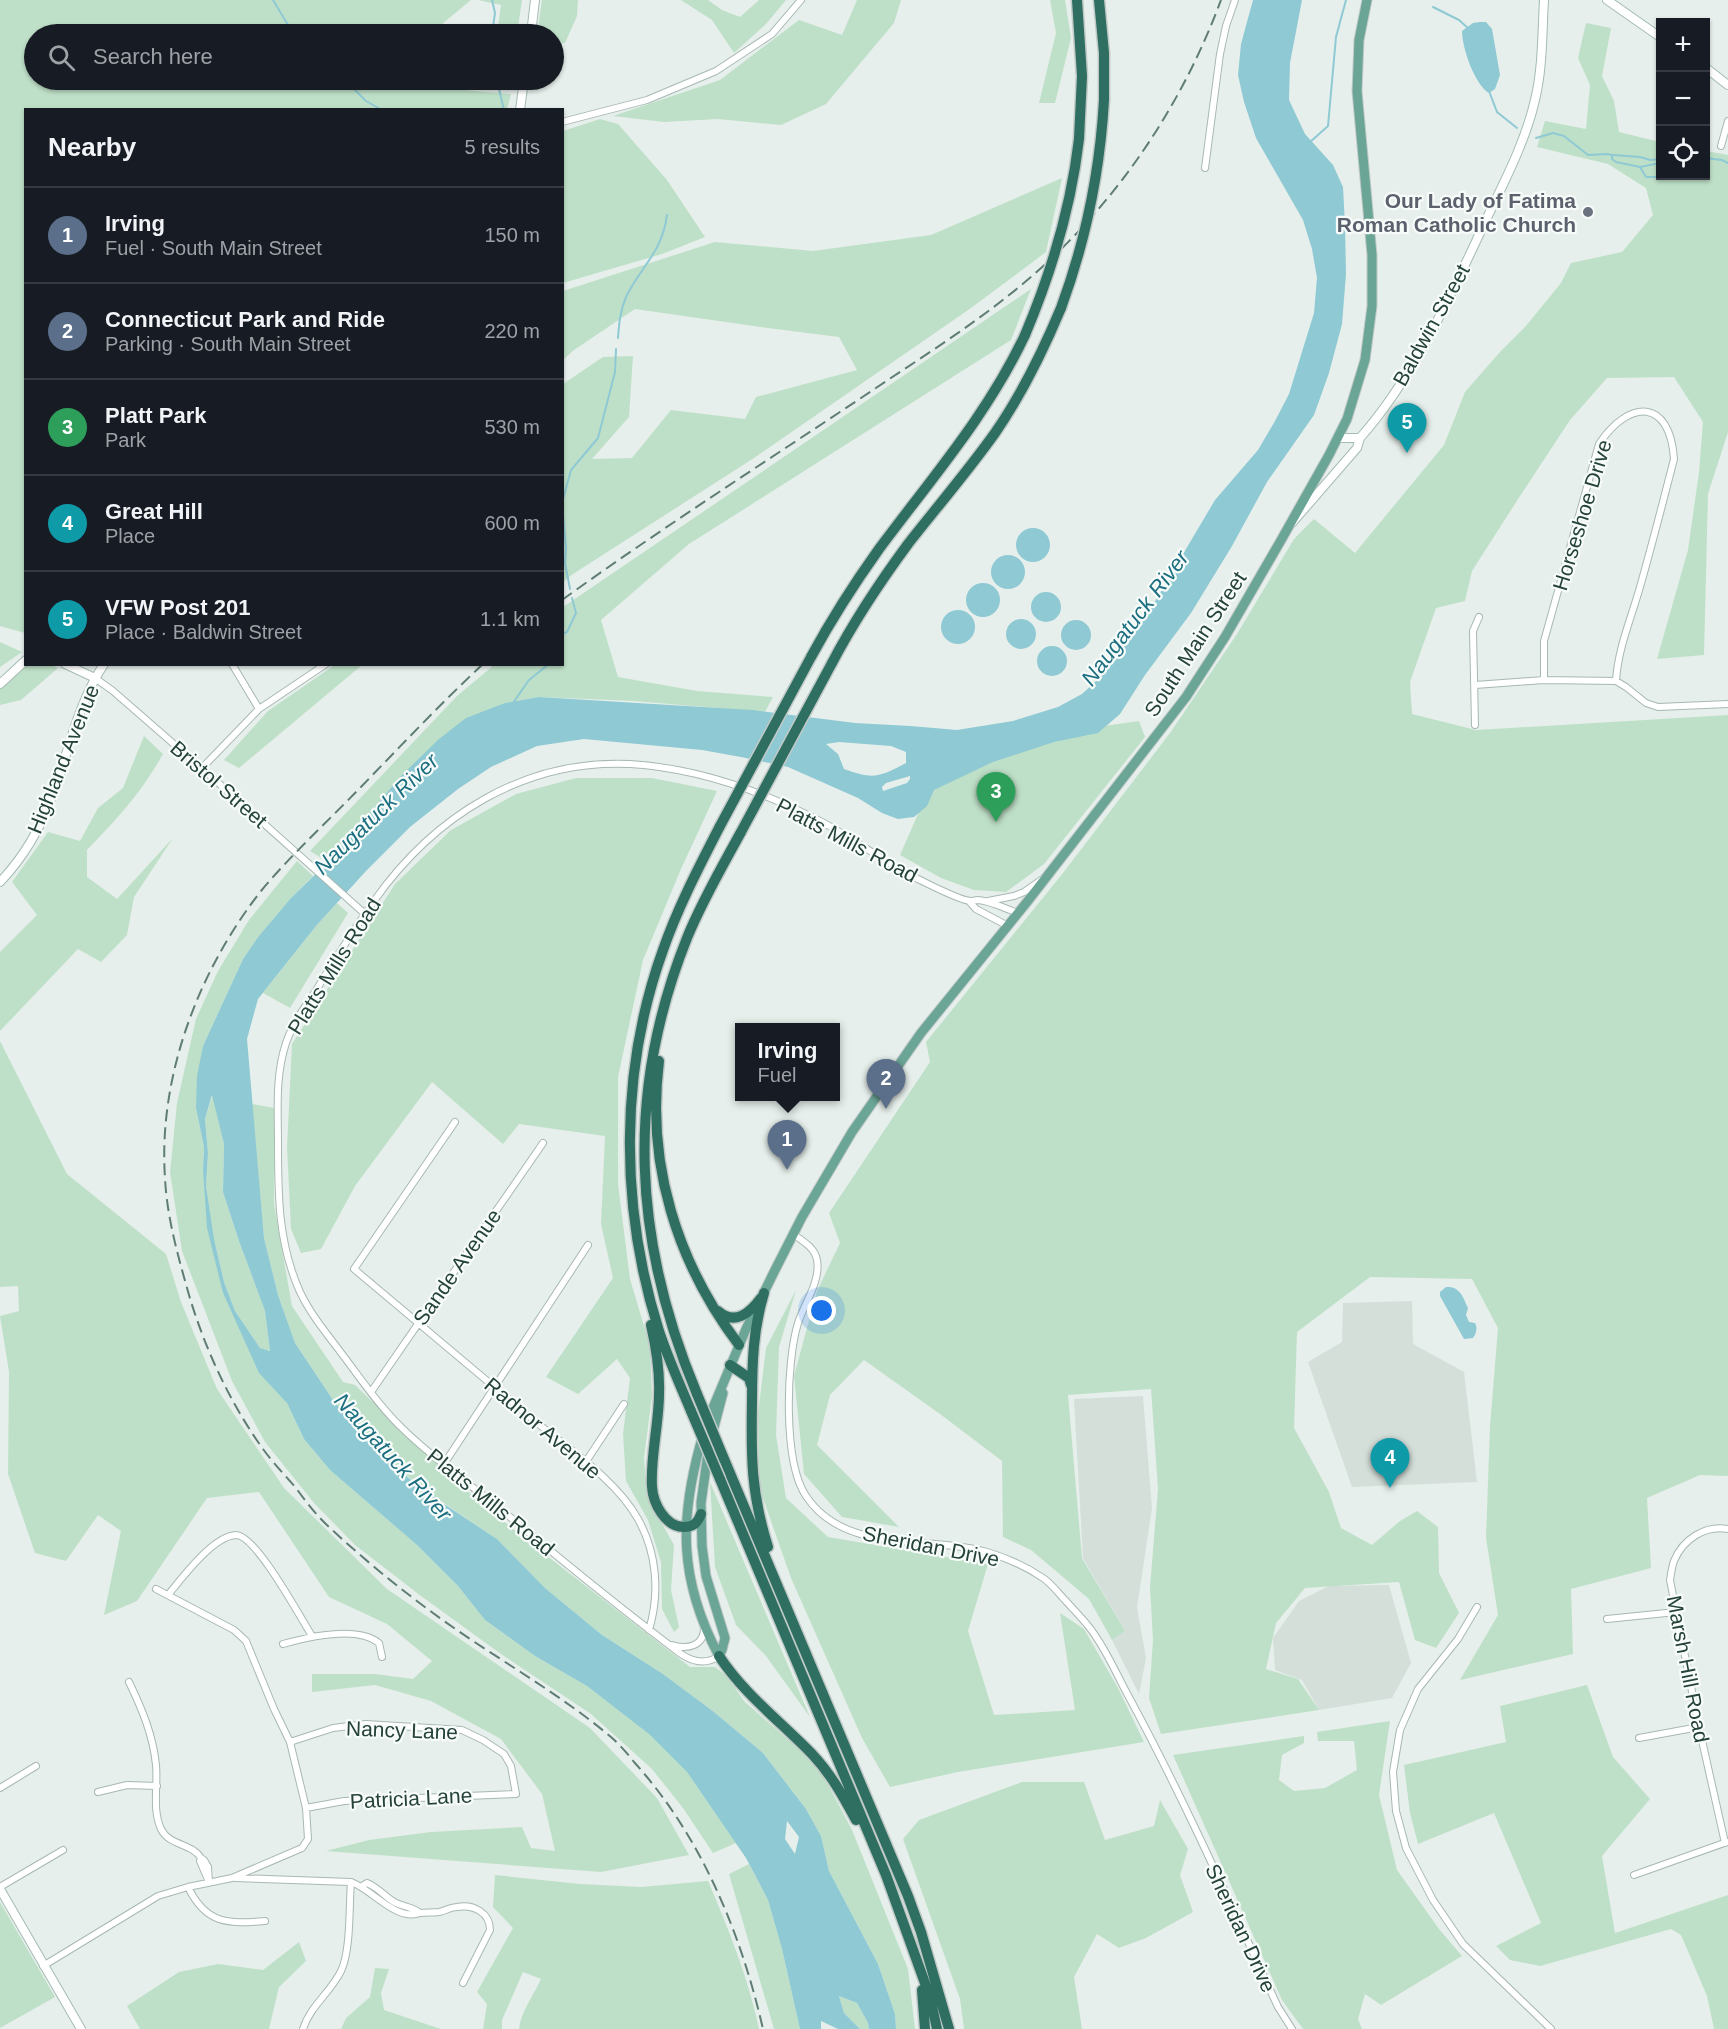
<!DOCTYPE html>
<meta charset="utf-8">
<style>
:root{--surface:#171b24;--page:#20242c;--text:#f1f3f6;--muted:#9ea1a6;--line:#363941;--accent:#f4845f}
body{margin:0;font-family:Arial,sans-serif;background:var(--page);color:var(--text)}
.controls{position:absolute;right:18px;top:18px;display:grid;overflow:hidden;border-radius:0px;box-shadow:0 2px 4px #0004}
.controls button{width:54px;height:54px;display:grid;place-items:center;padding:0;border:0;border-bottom:2px solid var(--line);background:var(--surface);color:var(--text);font:30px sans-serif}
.you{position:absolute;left:822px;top:1311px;width:21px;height:21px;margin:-15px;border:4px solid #fff;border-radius:50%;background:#1a73e8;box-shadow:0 0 0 9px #1a73e833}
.badge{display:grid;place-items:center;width:39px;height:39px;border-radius:50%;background:var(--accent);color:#fff;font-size:20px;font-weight:700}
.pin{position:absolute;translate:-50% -50px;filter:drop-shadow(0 2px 3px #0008)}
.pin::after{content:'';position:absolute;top:32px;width:21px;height:18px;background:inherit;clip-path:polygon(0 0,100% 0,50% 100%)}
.popup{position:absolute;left:735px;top:1023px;width:105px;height:78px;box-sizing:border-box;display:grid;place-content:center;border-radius:0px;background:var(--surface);filter:drop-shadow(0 2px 4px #0005);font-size:20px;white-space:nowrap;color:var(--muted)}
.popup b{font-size:22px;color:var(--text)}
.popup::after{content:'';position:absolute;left:50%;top:100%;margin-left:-12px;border:12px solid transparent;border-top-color:var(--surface)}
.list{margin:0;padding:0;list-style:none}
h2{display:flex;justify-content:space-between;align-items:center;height:78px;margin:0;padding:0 24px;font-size:26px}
h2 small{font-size:20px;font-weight:400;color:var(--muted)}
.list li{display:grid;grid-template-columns:39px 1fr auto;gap:18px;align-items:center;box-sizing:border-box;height:96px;padding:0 24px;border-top:2px solid var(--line)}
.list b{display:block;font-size:22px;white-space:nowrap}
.list p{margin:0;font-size:20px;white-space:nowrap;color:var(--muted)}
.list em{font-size:20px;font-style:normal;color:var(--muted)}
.icon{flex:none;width:33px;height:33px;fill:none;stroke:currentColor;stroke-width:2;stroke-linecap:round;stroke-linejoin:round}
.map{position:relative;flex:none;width:1728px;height:2029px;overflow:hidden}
.search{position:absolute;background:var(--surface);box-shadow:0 2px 4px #0004;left:24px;top:24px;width:540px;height:66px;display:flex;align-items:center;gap:15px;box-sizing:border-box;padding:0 21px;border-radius:33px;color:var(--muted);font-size:22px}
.panel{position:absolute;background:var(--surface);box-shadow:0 2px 4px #0004;left:24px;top:108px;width:540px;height:558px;border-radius:0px}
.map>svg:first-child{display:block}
.built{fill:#d4dfda}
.green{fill:#bfe0c8}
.water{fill:#8ec9d4;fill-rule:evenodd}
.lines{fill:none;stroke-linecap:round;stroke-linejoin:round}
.stream{stroke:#8ec9d4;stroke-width:2}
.street-casing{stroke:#a8b8b2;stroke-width:8}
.secondary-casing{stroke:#a4bbb3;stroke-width:10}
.primary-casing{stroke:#c2cac8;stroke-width:11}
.highway-casing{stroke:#c2cac8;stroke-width:13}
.street{stroke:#fff;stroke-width:6}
.secondary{stroke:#fff;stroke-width:8}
.primary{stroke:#6aa596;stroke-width:9}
.highway{stroke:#2f6f62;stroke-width:10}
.rail{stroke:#5f7d75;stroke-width:2;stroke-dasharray:12 6;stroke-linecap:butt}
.highway-bridge-casing{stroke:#c2cac8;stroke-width:13;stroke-linecap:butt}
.highway-bridge{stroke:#2f6f62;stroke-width:10}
.worship-dot{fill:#6b7280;stroke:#f7fbf9;stroke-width:2}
.labels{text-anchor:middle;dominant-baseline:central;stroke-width:4.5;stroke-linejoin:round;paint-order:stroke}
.worship-label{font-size:21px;font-weight:bold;fill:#5b616d;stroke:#f7fbf9;text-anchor:end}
.street-label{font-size:21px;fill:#24423a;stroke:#f7fbf9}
.water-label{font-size:22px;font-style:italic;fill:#1c6f80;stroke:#f7fbf9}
</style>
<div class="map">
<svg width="1728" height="2029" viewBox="0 0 1728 2029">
<rect width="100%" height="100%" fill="#e6efeb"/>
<path class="built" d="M1412,1301L1413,1344L1464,1372L1477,1482L1352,1487L1308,1362L1342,1342L1343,1303Z
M1143,1396L1152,1508L1137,1608L1146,1658L1139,1694L1112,1640L1125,1631L1083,1558L1074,1399Z
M1389,1585L1411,1663L1392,1698L1319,1710L1302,1680L1275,1670L1273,1638L1299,1601L1329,1586Z"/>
<path class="green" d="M0,0H471L430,34H34V80H428V87L511,94L507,110H26L25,633L0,626Z
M478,0H522L517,34H497L501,5Z
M542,0H578L577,16L565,43L554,44V34H537Z
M681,0H708L722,10L740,17L759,0H786L766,24L734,53L712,20Z
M857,0H901L894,23L826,104L781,125L718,119L664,122L613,116L720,80L799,20L842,35Z
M1050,0H1065L1071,38L1055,103H1039L1056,33Z
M1586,23L1611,28L1602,76L1614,101L1619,132L1660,142V176H1706V151L1728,155V432L1708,494L1704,655L1657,659L1688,550L1699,472L1703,422L1674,377L1607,378L1570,420L1520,496L1472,571L1465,601L1436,608L1410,682L1412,714L1476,730L1728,715V1476L1700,1475L1647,1498L1651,1568L1571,1589L1573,1654L1460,1680L1498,1615L1486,1538L1490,1426L1498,1328L1472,1279L1370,1277L1297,1332L1294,1428L1329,1492L1341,1528L1372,1545L1400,1521L1417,1511L1438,1527L1439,1573L1459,1613L1436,1648L1415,1640L1399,1582L1305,1588L1276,1623L1266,1669L1298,1679L1319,1710L1161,1734L1149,1698L1153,1640L1150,1587L1158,1489L1151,1389L1068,1395L1082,1558L1125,1631L1112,1640L1089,1599L1031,1550L1003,1537L1002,1461L940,1414L864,1360L830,1395L817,1445L899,1527L842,1517L804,1474L794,1376L817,1291L840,1243L829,1213L930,1062L926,1042L1063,873L1170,733L1237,634L1294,539L1314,519L1355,553L1444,445L1465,392L1500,352L1525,327L1561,283L1571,263L1622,252L1653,215L1646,188L1608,164L1537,147L1545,121L1586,129L1590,85L1578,58Z
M600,119L618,124L667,180L705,237L662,254L563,283V131Z
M1062,178L1046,252L971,308L754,458L573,574L563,582V384L603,357L633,356L629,417L592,459L632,458L671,410L745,419L756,397L857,370L839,337L768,328L635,309L574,350L563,360V291L715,242L813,251L931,235Z
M1031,289L1011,340L689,544L601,620L618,677L697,691L773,697L765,712L634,701L539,697L505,703L402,776L328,862L310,851L457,696L494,665L562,664L563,607Z
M0,642L22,652L0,667Z
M336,664L362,665L239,768L224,760L268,711Z
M26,665H51L58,668L21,700L0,705V689Z
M1139,721L1145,737L1044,864L1006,892L974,890L941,878L900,855L929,789L963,766L1083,729Z
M144,736L163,754C142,792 117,819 87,850V877L117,899L173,838L134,897L127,935L101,962L78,949L0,1031V952L37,915L12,882L48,832L80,841L98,808L123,788Z
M576,778H652L717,791L681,869L643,960L618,1077V1184L630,1279L650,1346L652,1396L644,1458L647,1497L674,1545L671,1590L679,1627L674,1632L662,1609L661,1562L648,1520L626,1481L623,1434L630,1378L617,1359L578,1394L546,1377L613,1278L601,1224L605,1136L519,1124L503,1144L432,1082L355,1186L321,1249L301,1253L291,1229L287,1147L292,1044L395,884L451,830L516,794Z
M297,861L313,876L291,898L258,937L243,959L203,1046L196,1108L204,1147L203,1170L223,1293L240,1329L287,1403L304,1439L330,1470L417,1545L458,1586L485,1620L535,1656L587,1686L647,1732L687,1772L736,1843L713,1853L683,1808L652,1769L591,1714L501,1654L421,1596L355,1545L314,1503L265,1442L232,1381L182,1251L170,1172L177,1103L196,1019L218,971L249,920Z
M337,903L348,913L290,1008L263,993L316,926Z
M0,1041L67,1174L166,1254L181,1302L217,1389L284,1488L387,1589L590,1728L657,1798L689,1855L601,1872L326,1851L369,1840L431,1832L522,1827L531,1848L555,1851L542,1794L501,1739L431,1701L375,1685L312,1692V1674H375L413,1679L432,1661L387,1624L329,1597L259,1492L207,1498L137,1601L104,1615L121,1531L98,1515L66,1561L35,1553L8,1474L9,1372L0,1316L19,1311L18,1286L0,1287Z
M213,1094L224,1144L223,1192L239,1241L265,1311L270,1351L260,1348L235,1311L224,1282L214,1239L206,1186L208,1153L205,1119Z
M252,1104L274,1108V1204L292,1306L343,1382L355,1385L454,1480L524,1538L690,1667H715L727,1676L744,1701L801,1751L823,1775L852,1830L908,1969L915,2029H896L895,2014L878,1964L829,1871L821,1836L806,1809L763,1753L714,1712L663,1674L602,1635L545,1588L497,1539L423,1489L373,1448L333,1400L295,1343L278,1295L264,1238Z
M796,1290L779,1347L776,1435L786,1498L828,1537L988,1564L968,1631L994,1715L1075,1710L1060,1613L1084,1629L1118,1688L1144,1742L958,1772L890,1787L862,1738L791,1578L759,1487L758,1414L766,1348Z
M710,1482L810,1717L766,1656L736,1625L715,1567Z
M1587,1685L1613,1757L1650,1799L1602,1856L1615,1933L1728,1895V2029H1714L1707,1996L1681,1935L1671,1929L1540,1966L1510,1960L1496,1946L1541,1923L1494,1813L1418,1844L1410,1813L1404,1765L1506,1742L1500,1706Z
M1390,1721L1379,1795L1397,1870L1439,1929L1462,1956L1381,2005L1365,1994L1358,2019L1362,2029H1303L1282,2000L1173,1755L1304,1736V1743L1282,1755L1279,1780L1294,1791L1325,1788L1357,1770L1354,1741H1318L1317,1732Z
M1022,1782H1084L1105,1840L1154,1826L1160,1800L1188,1849L1180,1875L1193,1912L1146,1938L1119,1948L1097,1934L1074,1977L1082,2029H964L960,1999L903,1839L919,1820Z
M749,1864L768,1900L782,1949L800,2029H774L729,1874Z
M495,1875L580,1884L641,1887L708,1881C729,1930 748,1977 759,2029H519C521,2011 534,1995 541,1979L523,1972L502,2020V2029H483L487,2004L477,1992L513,1928L493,1907Z
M0,1902L55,1997L0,2028Z
M299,1942L306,1961L279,1987L269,2029H140L127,2006L179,1972L218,1964L263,1970Z
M375,1968L389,1969L381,1993L384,2010L441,2029H341L346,2018L370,1997Z
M839,1996L857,2003L868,2023L869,2029H860L844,2013Z"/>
<path class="water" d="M1253,0H1302L1290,63L1289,100L1305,134L1333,165L1343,187L1345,225L1346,274L1342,324L1329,373L1314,415L1267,482L1232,546L1191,613L1145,675L1120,714L1098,733L1054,742L993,762L934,790L927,806L914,817L898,819L882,813L858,798L788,767L741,757L702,750L584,739L537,746L491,767L458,789L410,827L366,871L316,926L258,999L247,1039L264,1238L278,1295L295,1343L333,1400L373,1448L423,1490L497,1539L545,1588L602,1635L663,1674L714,1712L763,1753L806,1809L821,1836L829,1871L878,1964L895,2014L896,2029H869L868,2023L857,2003L839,1996L844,2013L860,2029H838L821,2021V2029H800L782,1949L768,1900L746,1858L687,1772L649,1734L587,1686L535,1656L485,1620L458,1586L417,1545L330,1470L304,1439L287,1403L259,1373L223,1293L207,1228L203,1170L204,1147L196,1108L197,1076L203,1046L243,959L258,937L291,898L328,862L402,775L439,739L466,718L505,703L539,697L752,710L855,723L910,726L957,730L1013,721L1058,707L1082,694L1095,682L1144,620L1215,500L1258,450L1275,421L1289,394L1314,313L1317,278L1312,249L1303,220L1256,138L1244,102L1238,75L1241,44ZM839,742L891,746L906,752V763C879,777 874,780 844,769L838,754L826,744ZM910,776V779L907,783L883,791L882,787L886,783ZM212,1095L224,1144L223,1192L239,1241L265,1311L270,1351L260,1348L235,1311L224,1282L214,1239L206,1186L208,1153L205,1119ZM787,1821L799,1837L795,1854L785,1839Z
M1480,22H1486L1492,29L1500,75L1495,89L1489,93C1475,85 1462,48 1462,31L1473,23Z
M1016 545a17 17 0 1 1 34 0a17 17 0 1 1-34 0Z
M991 572a17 17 0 1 1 34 0a17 17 0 1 1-34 0Z
M966 600a17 17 0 1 1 34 0a17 17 0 1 1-34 0Z
M1031 607a15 15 0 1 1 30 0a15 15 0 1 1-30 0Z
M941 627a17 17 0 1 1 34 0a17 17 0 1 1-34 0Z
M1006 634a15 15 0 1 1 30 0a15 15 0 1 1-30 0Z
M1061 635a15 15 0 1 1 30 0a15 15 0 1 1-30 0Z
M1037 661a15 15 0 1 1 30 0a15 15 0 1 1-30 0Z
M1446,1287C1460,1286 1463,1297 1468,1308L1466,1315L1469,1322L1475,1323C1478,1329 1476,1333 1473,1338L1464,1339L1440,1296V1292Z"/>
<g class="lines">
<path class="stream" d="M273,0L288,25L299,34
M492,0L495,13L492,34
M1433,7L1459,20L1469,29
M345,80L366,101L382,110
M499,89L504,110
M1489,91L1497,112L1517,128
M1536,138L1553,133L1564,136L1588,155L1607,154L1612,155V159L1616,162L1640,167L1646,177H1658L1661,176
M1309,143L1328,126L1336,37L1346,0
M1613,155L1640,157L1650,160L1660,159
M1706,158L1722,160L1728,163
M1640,167L1660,163
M618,338C619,324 620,311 626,297C641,266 662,253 667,215
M562,503L571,470L598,438L615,372L616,349
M562,503L566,548L565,563L570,589
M562,634L567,632L576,613L572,598
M513,703L529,680L549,664"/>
<defs>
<path id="street" d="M562,122L647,100L716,71L772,34L801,0
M1721,146L1728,121
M1205,168L1220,54L1226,26L1235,0
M232,664L259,709
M95,678L113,691L214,779L365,914
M1544,680V641L1599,444C1629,399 1670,398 1674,459C1663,502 1652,545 1640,587C1631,619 1618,648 1616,681
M1475,685L1544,680L1616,681L1626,687L1646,703L1658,707L1728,704
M1475,725L1473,631L1479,617
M201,769L259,709L326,664
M969,901L976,909L1008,926
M988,901L1014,896L1024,892L1044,878
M455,1122L354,1269C414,1320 475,1371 536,1422C570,1450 616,1480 638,1519C657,1553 660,1593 649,1630
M793,1234C803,1241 815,1248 817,1260C821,1281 804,1304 798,1323C786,1362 783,1462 806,1496C845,1555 928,1535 987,1552C1007,1558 1027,1567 1043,1578C1052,1584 1058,1593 1065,1600C1073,1609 1082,1618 1089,1627C1106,1648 1117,1676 1130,1699C1184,1799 1230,1903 1278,2007L1292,2029
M371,1392L543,1143
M585,1463L624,1404
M444,1464L588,1245
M168,1595C182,1578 213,1536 236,1535C256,1535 300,1617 312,1636
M1477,1607L1458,1639L1418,1689L1400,1730L1393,1772L1396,1811L1406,1848L1433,1900L1463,1944L1551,2029
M1607,1619L1676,1612
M283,1644C308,1637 357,1625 379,1643L382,1657
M672,1645C688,1650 705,1646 704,1626
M719,1656C706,1665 693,1662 681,1654C623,1610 566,1564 510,1517C474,1487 434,1460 400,1426C378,1405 361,1379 342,1354C327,1334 311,1315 300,1292C278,1243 278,1195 278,1143C278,1110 275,1076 286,1043C292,1025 304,1008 315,992C334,961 353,930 374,901C434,816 524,759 630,764C696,768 764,792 822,822C854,839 884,862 916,878C928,884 959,900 970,901C973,901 976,900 978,900C991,901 1006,909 1018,913
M129,1682C142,1709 153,1735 156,1765C158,1785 152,1810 161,1829C169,1846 192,1843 201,1858
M1639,1738L1699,1727
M290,1742L333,1728L366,1724L462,1730L483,1740L504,1754L511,1766L516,1794L344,1801L306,1808
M0,1788L36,1766
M98,1792L127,1785L157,1786
M1725,1843L1699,1727L1670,1580C1671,1574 1672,1566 1674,1561C1683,1539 1705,1525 1728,1529
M201,1858L204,1860L208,1867L209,1882L200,1861Z
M1634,1875L1727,1842
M236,1878L351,1882C372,1889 396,1922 420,1913C413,1907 405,1907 396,1903C386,1898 379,1888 367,1883L362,1886
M0,1887L63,1850
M188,1887C206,1924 227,1924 265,1921
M420,1913C426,1912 432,1913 439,1912C445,1911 451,1907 457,1907C474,1904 490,1913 490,1930L463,1983
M43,1966L158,1896L188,1887L232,1878L302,1848L308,1839L306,1808L290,1742L274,1709L246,1641L234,1630L156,1589
M303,2029C310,2006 331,1992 341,1971C351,1951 349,1905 351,1882"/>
<path id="secondary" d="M1607,0L1660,37
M531,34L535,0
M1706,68L1728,85
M520,110L524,80
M1338,438H1360
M1292,523L1357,448L1360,438C1414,377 1451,295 1485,222C1504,182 1525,143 1535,100C1543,67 1542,33 1544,0
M65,664L95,678
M0,684L26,660
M0,882C23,858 41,827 52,796C69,751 77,705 104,664
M0,1889L81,2029"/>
<path id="primary" d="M707,1422L746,1329L774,1272L802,1217L852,1132L921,1033L1027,902L1186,697L1225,637L1280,542L1329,455L1347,419L1365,360L1372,306V255L1357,91L1359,40L1367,0
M703,1435C679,1517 678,1579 719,1656
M719,1656L722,1650L725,1638L706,1576L702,1546L701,1503L709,1446L723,1393"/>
<path id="highway" d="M1077,0L1082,76L1079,139
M1099,0L1104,53V100
M811,657C831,620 854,584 879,549C931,479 988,414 1025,335
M832,663C854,621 880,582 908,544C937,507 968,471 995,433C1022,394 1043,351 1061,308
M659,1061C646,1164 677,1263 739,1345
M764,1293C753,1329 752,1364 752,1402C751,1457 751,1493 768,1547
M718,1311C735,1326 750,1313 761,1298
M651,1325C656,1347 660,1370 659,1394C659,1423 650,1459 652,1487C653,1503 665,1527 684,1527C693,1527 698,1523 701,1514
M730,1365L749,1378L751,1385
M697,1394C633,1241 625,1093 687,938C702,901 722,867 741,832
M691,1411C680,1385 668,1358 659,1331C620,1208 619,1072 663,950C678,907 699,867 720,826
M724,1459L908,1896L921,1932L949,2029
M720,1479L886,1875L930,1997L937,2029
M719,1656C744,1694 780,1721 812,1754C831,1774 843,1796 856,1820
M922,1990L925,2029"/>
</defs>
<use href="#street" class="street-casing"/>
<use href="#secondary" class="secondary-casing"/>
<use href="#primary" class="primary-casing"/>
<use href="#highway" class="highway-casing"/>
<use href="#street" class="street"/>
<use href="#secondary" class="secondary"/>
<use href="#primary" class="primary"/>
<use href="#highway" class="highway"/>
<path class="rail" d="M562,600C659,530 759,466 858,400C914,362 973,326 1025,282C1114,207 1181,108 1221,0
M483,664C439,705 398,749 356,792C324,825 290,856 261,891C199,970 158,1076 165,1178C167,1218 178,1256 189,1295C205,1349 230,1403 263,1449C273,1463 285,1475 296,1488C306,1502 317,1516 329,1527C373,1568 421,1606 470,1639C518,1671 567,1700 611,1737C619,1744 627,1753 634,1762C701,1836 741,1933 763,2029"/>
<defs>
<path id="highway-bridge" d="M1061,308C1086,240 1100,171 1104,100
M1025,335C1052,271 1071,208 1079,139
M720,826L811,657
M741,832L832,663
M697,1394L724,1459
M691,1411L720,1479"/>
</defs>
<use href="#highway-bridge" class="highway-bridge-casing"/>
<use href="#highway-bridge" class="highway-bridge"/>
</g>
<circle class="worship-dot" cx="1588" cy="212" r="6"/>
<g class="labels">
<g class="worship-label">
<text x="1576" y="200">Our Lady of Fatima<tspan x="1576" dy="24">Roman Catholic Church</tspan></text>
</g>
<g class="street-label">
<text transform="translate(1431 325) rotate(-61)">Baldwin Street</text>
<text transform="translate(1582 515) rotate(-73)">Horseshoe Drive</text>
<text transform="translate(1195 644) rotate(-57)">South Main Street</text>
<text transform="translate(63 759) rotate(-68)">Highland Avenue</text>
<text transform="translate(219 784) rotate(41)">Bristol Street</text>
<text transform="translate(847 840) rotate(28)">Platts Mills Road</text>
<text transform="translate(334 966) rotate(-58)">Platts Mills Road</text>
<text transform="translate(457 1267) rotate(-55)">Sande Avenue</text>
<text transform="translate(543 1428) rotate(40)">Radnor Avenue</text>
<text transform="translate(491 1502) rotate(39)">Platts Mills Road</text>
<text transform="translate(931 1546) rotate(11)">Sheridan Drive</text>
<text transform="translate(1688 1669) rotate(79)">Marsh Hill Road</text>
<text transform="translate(402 1730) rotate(2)">Nancy Lane</text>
<text transform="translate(411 1798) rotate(-3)">Patricia Lane</text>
<text transform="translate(1241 1928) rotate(65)">Sheridan Drive</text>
</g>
<g class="water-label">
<text transform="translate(1135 618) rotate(-53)">Naugatuck River</text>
<text transform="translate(376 814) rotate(-44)">Naugatuck River</text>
<text transform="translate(393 1457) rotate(48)">Naugatuck River</text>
</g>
</g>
</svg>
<div class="controls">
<button>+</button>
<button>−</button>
<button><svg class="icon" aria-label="locate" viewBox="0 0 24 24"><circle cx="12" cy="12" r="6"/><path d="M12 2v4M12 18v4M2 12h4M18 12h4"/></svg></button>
</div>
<div class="you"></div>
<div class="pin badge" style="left:787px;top:1170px;background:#5c6f8a">1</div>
<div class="popup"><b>Irving</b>Fuel</div>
<div class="pin badge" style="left:886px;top:1109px;background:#5c6f8a">2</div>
<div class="pin badge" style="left:996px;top:822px;background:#2e9e5b">3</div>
<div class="pin badge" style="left:1390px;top:1488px;background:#0f9aa8">4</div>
<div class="pin badge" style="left:1407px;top:453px;background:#0f9aa8">5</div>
<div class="search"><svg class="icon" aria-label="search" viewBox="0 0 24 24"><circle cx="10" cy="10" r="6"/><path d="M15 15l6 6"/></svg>Search here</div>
<section class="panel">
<h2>Nearby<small>5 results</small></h2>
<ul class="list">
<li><span class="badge" style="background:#5c6f8a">1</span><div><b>Irving</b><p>Fuel · South Main Street</p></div><em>150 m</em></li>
<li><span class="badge" style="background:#5c6f8a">2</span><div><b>Connecticut Park and Ride</b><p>Parking · South Main Street</p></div><em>220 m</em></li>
<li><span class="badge" style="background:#2e9e5b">3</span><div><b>Platt Park</b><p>Park</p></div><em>530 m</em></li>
<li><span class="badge" style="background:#0f9aa8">4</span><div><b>Great Hill</b><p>Place</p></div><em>600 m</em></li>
<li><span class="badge" style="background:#0f9aa8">5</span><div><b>VFW Post 201</b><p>Place · Baldwin Street</p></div><em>1.1 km</em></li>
</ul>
</section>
</div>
